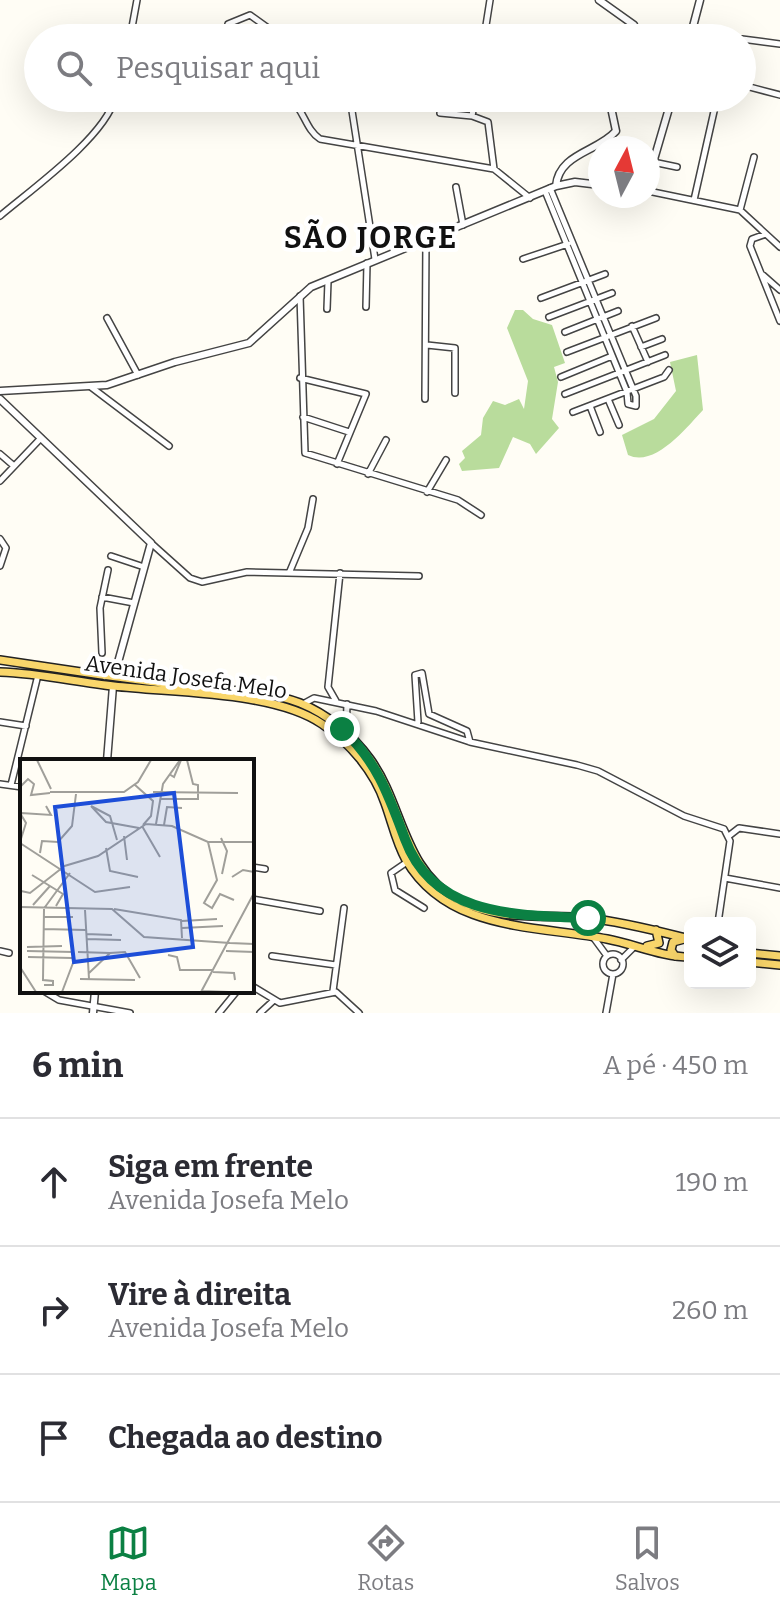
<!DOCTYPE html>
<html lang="pt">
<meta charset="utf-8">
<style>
:root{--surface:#fff;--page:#f7f7f7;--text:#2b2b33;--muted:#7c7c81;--line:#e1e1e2;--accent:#0b8043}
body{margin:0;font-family:Bitter,serif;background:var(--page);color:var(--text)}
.controls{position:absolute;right:24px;bottom:24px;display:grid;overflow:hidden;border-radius:12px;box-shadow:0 8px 32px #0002}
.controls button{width:72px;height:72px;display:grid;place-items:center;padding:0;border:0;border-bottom:2px solid var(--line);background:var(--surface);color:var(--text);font:40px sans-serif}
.compass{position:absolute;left:588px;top:136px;width:72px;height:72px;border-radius:50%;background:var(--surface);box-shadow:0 8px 32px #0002;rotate:7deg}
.stop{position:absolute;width:24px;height:24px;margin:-18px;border:6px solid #0b8043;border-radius:50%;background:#fff}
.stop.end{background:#0b8043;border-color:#fff;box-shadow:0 2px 8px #0008}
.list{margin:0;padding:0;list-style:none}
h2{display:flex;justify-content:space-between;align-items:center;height:104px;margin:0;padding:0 32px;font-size:34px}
h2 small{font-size:26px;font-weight:400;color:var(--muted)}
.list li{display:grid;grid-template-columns:52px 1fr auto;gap:24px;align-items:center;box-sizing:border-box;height:128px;padding:0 32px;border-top:2px solid var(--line)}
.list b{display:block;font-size:30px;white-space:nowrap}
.list p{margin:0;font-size:26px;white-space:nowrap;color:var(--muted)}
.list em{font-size:26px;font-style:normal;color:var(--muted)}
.icon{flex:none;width:44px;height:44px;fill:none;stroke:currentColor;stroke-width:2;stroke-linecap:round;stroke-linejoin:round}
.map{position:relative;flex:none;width:780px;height:1013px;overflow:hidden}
.search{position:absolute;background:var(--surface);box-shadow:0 8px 32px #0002;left:24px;right:24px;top:24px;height:88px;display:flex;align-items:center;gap:20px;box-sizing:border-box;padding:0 28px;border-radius:44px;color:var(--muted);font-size:30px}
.sheet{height:488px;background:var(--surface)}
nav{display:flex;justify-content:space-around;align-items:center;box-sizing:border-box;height:112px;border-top:2px solid var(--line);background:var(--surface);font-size:22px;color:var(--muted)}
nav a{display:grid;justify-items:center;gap:4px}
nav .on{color:var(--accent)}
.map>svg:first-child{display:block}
.forest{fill:#b9dc9c}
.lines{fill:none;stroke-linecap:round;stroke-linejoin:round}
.minor-casing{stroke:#444;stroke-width:8}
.tertiary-casing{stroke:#444;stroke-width:9}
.primary-casing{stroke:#222;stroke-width:10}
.minor{stroke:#fff;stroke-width:5}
.tertiary{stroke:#fff;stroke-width:6}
.primary{stroke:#f9d66b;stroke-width:7}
.route{stroke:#0b8043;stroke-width:10}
.labels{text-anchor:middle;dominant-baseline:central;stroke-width:8;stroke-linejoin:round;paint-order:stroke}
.street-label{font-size:22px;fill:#111;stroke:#fff}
.district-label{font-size:30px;font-weight:bold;letter-spacing:2px;fill:#111;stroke:#fff}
.inset-road{fill:none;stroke:#a09f9a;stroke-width:2}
.view{fill:#1d4ed8;fill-opacity:0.15;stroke:#1d4ed8;stroke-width:4}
.inset-edge{fill:none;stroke:#111;stroke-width:4}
</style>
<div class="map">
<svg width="780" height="1013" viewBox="0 0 780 1013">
<rect width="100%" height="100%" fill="#fffdf5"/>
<path class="forest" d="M515,310H523L533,319L552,325L565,363L554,367L558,382L552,419L559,428L536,454L530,444L513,437L499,468L462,471L459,464L465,458L462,451L481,435L483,418L493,401L505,405L519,399L524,409L528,381L507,328Z
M697,355L703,410C687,427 655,468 628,455L622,435L654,419L676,391L670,362Z"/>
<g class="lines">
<defs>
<path id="minor" d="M692,32L736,38
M130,38L137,0
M225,38L228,24L250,15L282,38
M484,38L490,0
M742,39L780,44
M742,85L780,95
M290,98C304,110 306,130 320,139L494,169L530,198
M350,98L375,259
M440,113L472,116L488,122L494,169
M472,116L475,98
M653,162L677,167
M456,187L463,225
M545,191L627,392L628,404L636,406V396L550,188
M648,191L740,210L780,247
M694,200L717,98
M740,210L754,157
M0,216C32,189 105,137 115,98
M766,234L752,239L750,246L780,321
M523,259L568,244
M763,275L780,290
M300,296L305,453L458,500L481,515
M541,298L605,274
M366,307L367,263
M327,309L328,281
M549,317L612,293
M107,318L138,375
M632,326L648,362
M565,332L618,311
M427,345L455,348V393
M641,347L662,339
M567,352L656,318
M561,377L612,356
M300,378L366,394L337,464
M91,387L169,446
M565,394L665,355
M425,399L426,239
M608,399L619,425
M590,406L600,432
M573,412L664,377L669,370
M303,417L349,432
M0,454L14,466
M368,474L386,440
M0,481L41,438
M427,492L446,460
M0,539L6,548L0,566
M151,543L190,578L202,582L247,572L419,576
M111,556L144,567
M290,571L308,528L313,499
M102,597L134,603
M102,653L100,608L108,570
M336,701L328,687L340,573
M303,704L314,698L376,711L470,742L577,765L598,771L684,816L724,829L730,841L718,923
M0,722L26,726
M418,722L415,675L422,673L429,714L467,731L470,742
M346,732L347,704
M0,784L22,787
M11,785L38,675
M730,835L739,828L780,834
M407,862L391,873L395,890L424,908
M252,867L265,869
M725,878L780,888
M252,899L320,911
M593,937L607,956
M0,951L9,953
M603 964a10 10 0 1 1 20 0a10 10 0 1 1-20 0Z
M272,956L336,965
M621,960L635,946
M252,986L280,1003L336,992L359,1013
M44,991L59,1000L130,1013
M333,991L344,908
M219,1013L237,991
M260,1013L273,1001
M606,1013L613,974"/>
<path id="tertiary" d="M599,0L634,25L637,38
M690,38L700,0
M648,180L672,98
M556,186C559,153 598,152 616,131L609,98
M0,391L107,385L175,362L249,343L311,287L556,186L575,182L600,185
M0,399L151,543L117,666L105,676
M107,761L113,686
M93,1013L95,991"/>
<path id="primary" d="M0,660C64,670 128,679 192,687C228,691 266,690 300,703C327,714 353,735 370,759C404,806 402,869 458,900C498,922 546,914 589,918C623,922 657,931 690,939
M0,672C39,673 76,682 114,686C173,693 274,691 322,724C350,743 374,771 385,803C392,822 396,842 406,860C448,932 536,925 607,939C634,944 662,957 690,957
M647,946L659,943L656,930
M750,953L780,956
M675,956L671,950L673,942L684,939
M750,962L780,965"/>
</defs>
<use href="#minor" class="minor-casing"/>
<use href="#tertiary" class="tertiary-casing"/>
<use href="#primary" class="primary-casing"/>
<use href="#minor" class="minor"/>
<use href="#tertiary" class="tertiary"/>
<use href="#primary" class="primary"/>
</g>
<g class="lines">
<path class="route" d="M342,729C377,761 389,796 405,839C434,918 519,915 588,918"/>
</g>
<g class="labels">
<g class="street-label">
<text transform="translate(186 677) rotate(8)">Avenida Josefa Melo</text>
</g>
<g class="district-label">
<text x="371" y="238">SÃO JORGE</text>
</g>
</g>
<g transform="translate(20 759)">
<rect width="234" height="234" fill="#fffdf5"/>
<path class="inset-road" d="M17,1L31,30M149,15L154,18L161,1M115,26L133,42L131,57L123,66M0,28L8,20L14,25L11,36L30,34M30,33H104L118,23L131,1M133,33L218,34M141,40H178V26L173,25L167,1M71,47L86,63L119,69M71,47L90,57L97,81M0,54L6,64L0,83M1,54L31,56L26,47M136,65L143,25L160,1M144,66L147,48L162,49M122,67L140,98L122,67M104,77L107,101M201,79L207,92L202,115M188,83L197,121L184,144L192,149L200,135L214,141M0,84L75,133L110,128M86,89L90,112L118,118M20,94L22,82L38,83L52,67L56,35M41,108L78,97L126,65L152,67L188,83H234M12,116L43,135L36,147M212,118L223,111L234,113M1,132L10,134L42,109M13,146L30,127M0,148L92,150L124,178L210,184M25,148L50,114M24,150L23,221L33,222V226H24M94,150L161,161L162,179M65,151L69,220M23,158H53M162,162L197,160M162,169L203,167M23,170L66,171M66,175L92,176M67,180L101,181M210,184L234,185M7,188L42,187M7,192L54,193M206,192L234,193M58,193L90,194M148,196L157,198L160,211H192M8,198L52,199M0,208L16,233M193,213L214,214L215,221M69,214L90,194L105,193L120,219M60,220L115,221M182,232L209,233M42,233L53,204M181,233L234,134"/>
<path class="view" d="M154,34L173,188L54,203L35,48Z"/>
<rect width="234" height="234" class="inset-edge"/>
</g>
</svg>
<div class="controls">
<button><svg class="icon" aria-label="layers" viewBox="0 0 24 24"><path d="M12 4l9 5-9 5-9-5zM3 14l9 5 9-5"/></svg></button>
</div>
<svg class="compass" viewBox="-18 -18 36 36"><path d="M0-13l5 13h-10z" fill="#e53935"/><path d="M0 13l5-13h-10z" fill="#7c7c81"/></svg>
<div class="stop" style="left:588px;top:918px"></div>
<div class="stop end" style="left:342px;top:729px"></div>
<div class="search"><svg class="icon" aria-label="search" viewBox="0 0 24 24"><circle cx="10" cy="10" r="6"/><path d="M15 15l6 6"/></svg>Pesquisar aqui</div>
</div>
<section class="sheet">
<h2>6 min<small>A pé · 450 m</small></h2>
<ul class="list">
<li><svg class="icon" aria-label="ahead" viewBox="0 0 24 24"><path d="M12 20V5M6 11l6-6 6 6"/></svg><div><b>Siga em frente</b><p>Avenida Josefa Melo</p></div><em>190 m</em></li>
<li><svg class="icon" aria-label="right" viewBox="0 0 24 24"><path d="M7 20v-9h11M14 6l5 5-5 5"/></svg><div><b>Vire à direita</b><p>Avenida Josefa Melo</p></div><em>260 m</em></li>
<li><svg class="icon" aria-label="arrive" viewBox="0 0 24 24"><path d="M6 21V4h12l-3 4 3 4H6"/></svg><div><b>Chegada ao destino</b></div></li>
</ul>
</section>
<nav>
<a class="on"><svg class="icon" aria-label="map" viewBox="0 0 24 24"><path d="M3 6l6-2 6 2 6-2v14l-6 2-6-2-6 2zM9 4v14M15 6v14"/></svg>Mapa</a>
<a><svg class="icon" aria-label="directions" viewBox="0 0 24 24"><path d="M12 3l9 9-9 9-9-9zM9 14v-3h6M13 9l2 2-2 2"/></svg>Rotas</a>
<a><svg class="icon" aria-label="saved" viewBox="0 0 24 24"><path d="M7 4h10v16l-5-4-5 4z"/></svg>Salvos</a>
</nav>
